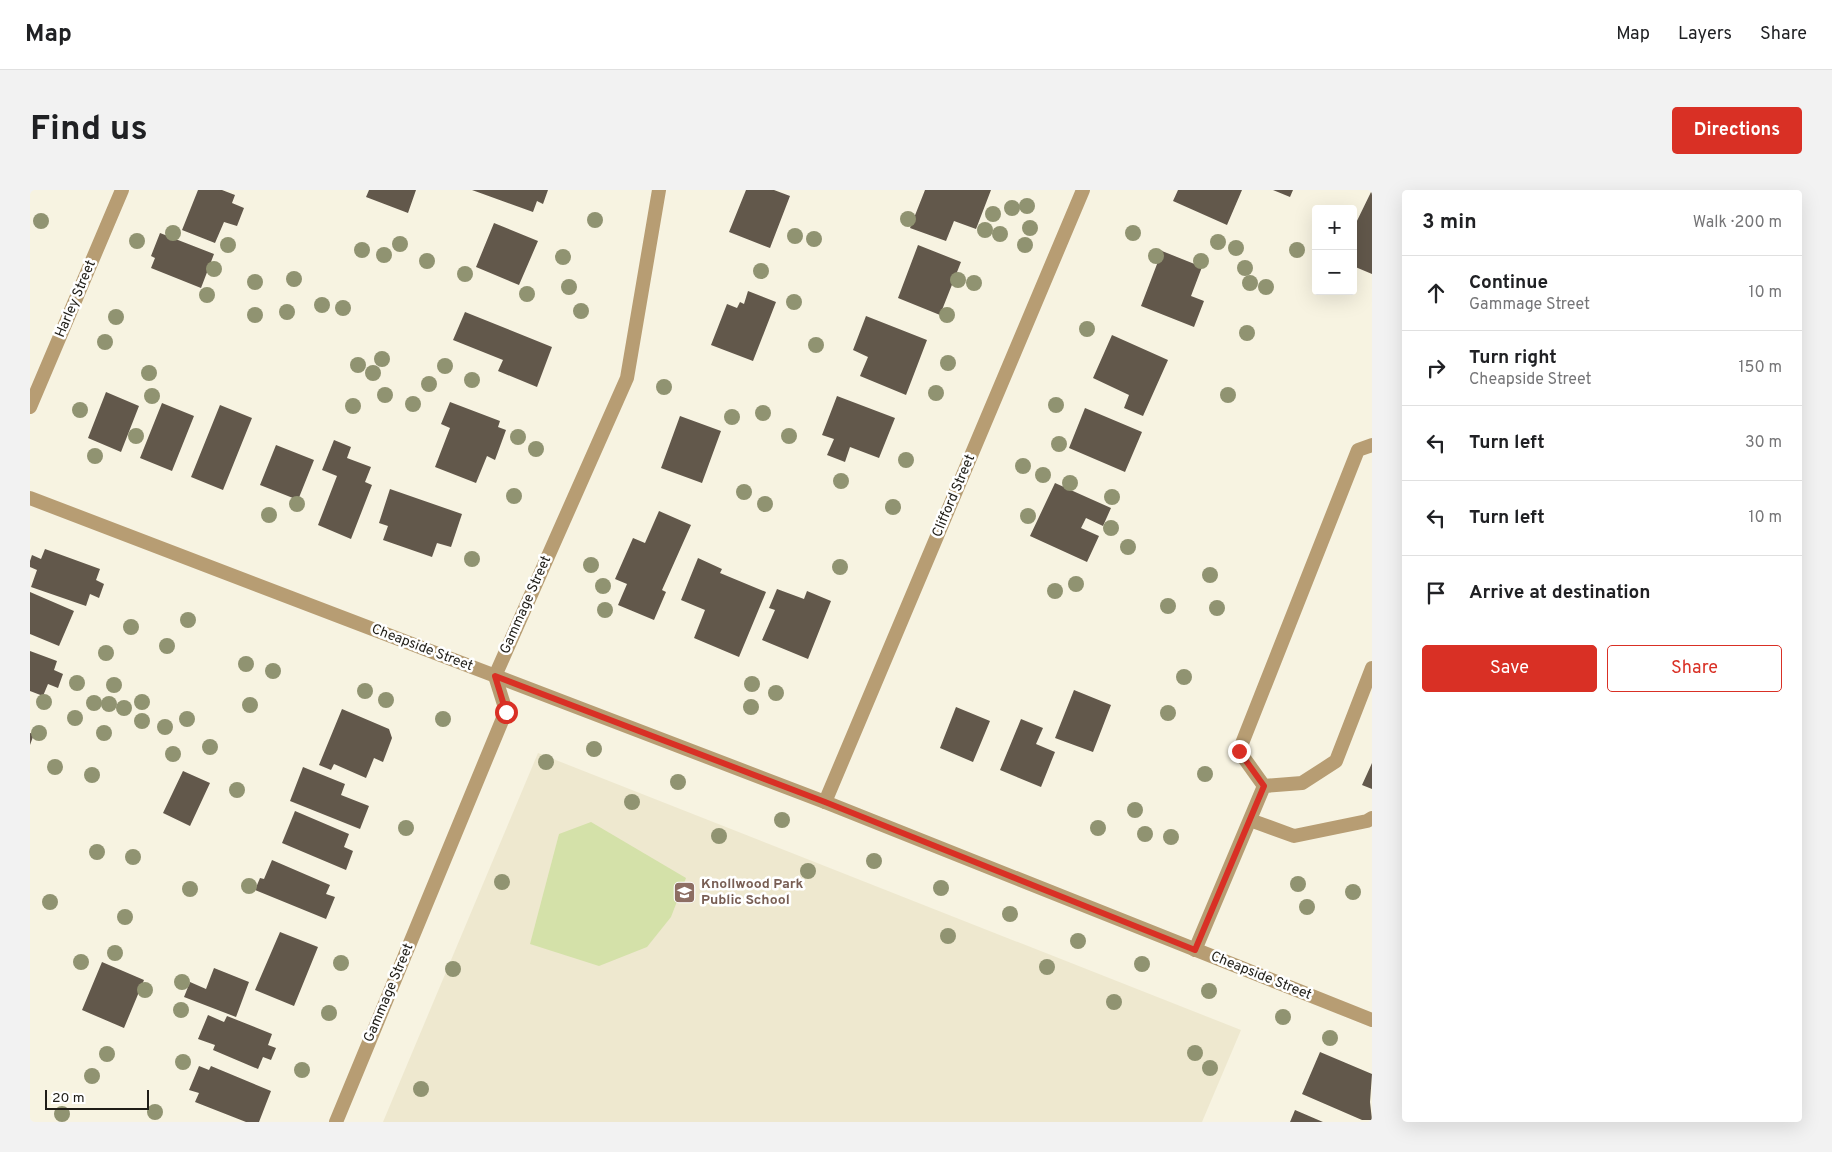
<!DOCTYPE html>
<meta charset="utf-8">
<style>
:root{--surface:#fff;--page:#f2f2f2;--text:#202124;--muted:#757577;--line:#e0e0e0;--accent:#d93025}
body{margin:0;font-family:Overpass,sans-serif;background:var(--page);color:var(--text)}
.controls{position:absolute;right:15px;top:15px;display:grid;overflow:hidden;border-radius:5px;box-shadow:0 5px 20px #0002}
.controls button{width:45px;height:45px;display:grid;place-items:center;padding:0;border:0;border-bottom:1px solid var(--line);background:var(--surface);color:var(--text);font:25px sans-serif}
.scale{position:absolute;left:15px;bottom:12px;width:104px;box-sizing:border-box;padding-left:5px;border:2px solid #1f1d17;border-top:0;font-size:14px;line-height:18px;white-space:nowrap;color:#1f1d17;-webkit-text-stroke:4px #fff;paint-order:stroke}
.stop{position:absolute;width:15px;height:15px;margin:-11px;border:4px solid #d93025;border-radius:50%;background:#fff}
.stop.end{background:#d93025;border-color:#fff;box-shadow:0 1px 5px #0008}
.list{margin:0;padding:0;list-style:none}
h2{display:flex;justify-content:space-between;align-items:center;height:65px;margin:0;padding:0 20px;font-size:21px}
h2 small{font-size:16px;font-weight:400;color:var(--muted)}
.list li{display:grid;grid-template-columns:32px 1fr auto;gap:15px;align-items:center;box-sizing:border-box;height:75px;padding:0 20px;border-top:1px solid var(--line)}
.list b{display:block;font-size:19px;white-space:nowrap}
.list p{margin:0;font-size:16px;white-space:nowrap;color:var(--muted)}
.list em{font-size:16px;font-style:normal;color:var(--muted)}
.actions{display:flex;gap:10px;padding:15px 20px}
.actions a{flex:1;padding:11px 0;border:1px solid var(--accent);border-radius:5px;text-align:center;font-size:18px;color:var(--accent)}
.actions .main{background:var(--accent);color:#fff}
.icon{flex:none;width:28px;height:28px;fill:none;stroke:currentColor;stroke-width:2;stroke-linecap:round;stroke-linejoin:round}
.map{position:relative;flex:none;width:1342px;height:932px;overflow:hidden;border-radius:5px}
header{display:flex;align-items:center;gap:30px;box-sizing:border-box;height:70px;padding:0 25px;background:var(--surface);border-bottom:1px solid var(--line)}
header strong{font-size:24px}
nav{display:flex;gap:28px;margin-inline-start:auto;font-size:18px}
.intro{display:flex;align-items:center;justify-content:space-between;box-sizing:border-box;height:120px;padding:0 30px}
h1{margin:0;font-size:35px}
.button{padding:12px 22px;border-radius:5px;background:var(--accent);color:#fff;font-size:18px;font-weight:700}
main{display:flex;gap:30px;padding:0 30px}
aside{flex:1;background:var(--surface);border-radius:5px;box-shadow:0 5px 20px #0002}
.map>svg:first-child{display:block}
.built{fill:#eee8cf}
.green{fill:#d4e1a9}
.building{fill:#62584b}
.lines{fill:none;stroke-linecap:round;stroke-linejoin:round}
.service{stroke:#b79d73;stroke-width:14}
.minor{stroke:#b79d73;stroke-width:14}
.tertiary{stroke:#b79d73;stroke-width:14}
.tree{fill:#909371}
.route{stroke:#d93025;stroke-width:6}
.labels{text-anchor:middle;dominant-baseline:central;stroke-width:5;stroke-linejoin:round;paint-order:stroke}
.street-label{font-size:14px;fill:#1f1d17;stroke:#fff}
.education-label{font-size:14px;font-weight:bold;fill:#785e54;stroke:#fff;text-anchor:start}
</style>
<header>
<strong>Map</strong>
<nav><a>Map</a><a>Layers</a><a>Share</a></nav>
</header>
<div class="intro"><h1>Find us</h1><a class="button">Directions</a></div>
<main>
<div class="map">
<svg width="1342" height="932" viewBox="0 0 1342 932">
<rect width="100%" height="100%" fill="#f7f3e1"/>
<path class="built" d="M508,563L1211,840L1172,932H353Z"/>
<path class="green" d="M561,632L656,688L641,727L617,757L569,776L500,754L529,644Z"/>
<path class="building" d="M168,0H192L205,5L202,13L214,18L207,36L194,32L185,53L152,40Z
M339,0H386L378,23L336,7Z
M442,0H518L513,14L507,11L503,22Z
M716,0H744L760,6L740,58L699,42Z
M895,0H961L946,39L924,31L916,51L880,38Z
M1148,0H1212L1197,35L1143,11Z
M1243,0H1263L1260,7Z
M1342,0V84L1323,76V39Z
M464,33L508,51L489,95L446,77Z
M130,43L184,64L171,98L121,78L125,68L121,66Z
M888,55L931,72L910,125L868,108Z
M1132,61L1172,77L1161,106L1174,111L1164,137L1111,116Z
M718,101L746,112L723,171L681,155L697,114L707,118L710,112L714,114Z
M435,122L522,157L507,197L468,181L473,170L423,150Z
M836,126L897,150L876,205L830,186L838,167L823,160Z
M1082,145L1138,170L1113,226L1094,218L1099,205L1063,188Z
M76,202L109,216L91,262L58,248Z
M807,206L865,228L849,268L820,257L815,272L797,265L804,249L792,245Z
M420,212L470,231L468,237L476,240L465,270L457,266L446,293L405,277L420,238L411,234Z
M132,213L164,226L142,281L110,268Z
M190,215L222,228L193,300L161,287Z
M1055,218L1112,242L1095,282L1039,258Z
M650,226L691,241L672,293L631,278Z
M304,250L321,257L317,268L341,277L335,292L342,295L321,349L288,335L307,286L292,280Z
M246,255L284,270L268,310L230,295Z
M1025,293L1081,318L1073,336L1056,328L1051,338L1069,346L1057,372L1000,346Z
M360,299L432,324L421,357L407,353L402,367L353,350L358,336L349,333Z
M629,321L661,335L632,400L636,402L624,430L588,415L597,394L585,389L603,348L615,353Z
M15,359L70,379L66,390L74,394L69,408L60,404L56,416L1,397L7,380L0,377V371L2,365L11,369Z
M668,368L692,379L690,383L736,402L709,467L664,448L675,420L651,410Z
M747,399L774,409L777,401L801,411L778,469L732,450L745,420L739,418Z
M0,402L44,421L29,456L0,444Z
M0,461L27,471L24,480L33,484L28,498L18,494L13,506L0,501Z
M1044,500L1081,515L1063,562L1025,548Z
M926,517L960,531L943,572L910,558Z
M312,519L359,539L362,548L353,572L344,568L336,588L304,574L301,580L289,575Z
M991,529L1013,538L1006,554L1025,562L1011,597L970,580Z
M0,543L4,544L0,555Z
M1342,573V599L1332,595Z
M273,577L315,594L311,605L339,616L330,639L260,611Z
M153,581L180,593L160,636L133,623Z
M265,621L319,644L314,657L323,661L316,680L252,653Z
M242,670L300,695L296,704L305,707L296,729L225,700L230,688L234,689Z
M250,742L288,757L264,816L225,800Z
M72,772L114,790L94,838L52,820Z
M184,778L219,792L206,827L154,807L160,792L176,799Z
M178,825L194,832L197,826L242,844L238,855L246,858L241,870L233,867L228,879L183,860L185,855L168,849Z
M1290,862L1342,884L1340,912L1342,930H1332L1272,904Z
M169,876L179,880L181,876L241,901L229,932H216L165,912L169,903L159,900Z
M1265,920L1293,932H1260Z"/>
<g class="lines">
<path class="service" d="M1234,596L1272,593L1306,571L1342,478
M1220,630L1264,646L1337,631L1342,628
M1165,760L1234,596L1209,561L1328,260L1342,255"/>
<path class="minor" d="M0,217L92,0
M795,612L1053,0
M306,932L476,521L465,486L597,188L629,0"/>
<path class="tertiary" d="M0,308L795,612L1342,830"/>
</g>
<g class="tree">
<circle cx="997" cy="16" r="8"/>
<circle cx="982" cy="18" r="8"/>
<circle cx="963" cy="24" r="8"/>
<circle cx="878" cy="29" r="8"/>
<circle cx="565" cy="30" r="8"/>
<circle cx="11" cy="31" r="8"/>
<circle cx="1000" cy="38" r="8"/>
<circle cx="955" cy="40" r="8"/>
<circle cx="143" cy="43" r="8"/>
<circle cx="1103" cy="43" r="8"/>
<circle cx="970" cy="44" r="8"/>
<circle cx="765" cy="46" r="8"/>
<circle cx="784" cy="49" r="8"/>
<circle cx="107" cy="51" r="8"/>
<circle cx="1188" cy="52" r="8"/>
<circle cx="370" cy="54" r="8"/>
<circle cx="198" cy="55" r="8"/>
<circle cx="995" cy="55" r="8"/>
<circle cx="1206" cy="58" r="8"/>
<circle cx="332" cy="60" r="8"/>
<circle cx="1267" cy="60" r="8"/>
<circle cx="354" cy="65" r="8"/>
<circle cx="1126" cy="66" r="8"/>
<circle cx="533" cy="67" r="8"/>
<circle cx="397" cy="71" r="8"/>
<circle cx="1171" cy="71" r="8"/>
<circle cx="1215" cy="78" r="8"/>
<circle cx="184" cy="79" r="8"/>
<circle cx="731" cy="81" r="8"/>
<circle cx="435" cy="84" r="8"/>
<circle cx="264" cy="89" r="8"/>
<circle cx="928" cy="90" r="8"/>
<circle cx="225" cy="92" r="8"/>
<circle cx="944" cy="93" r="8"/>
<circle cx="1220" cy="93" r="8"/>
<circle cx="539" cy="97" r="8"/>
<circle cx="1236" cy="97" r="8"/>
<circle cx="497" cy="104" r="8"/>
<circle cx="177" cy="105" r="8"/>
<circle cx="764" cy="112" r="8"/>
<circle cx="292" cy="115" r="8"/>
<circle cx="313" cy="118" r="8"/>
<circle cx="551" cy="121" r="8"/>
<circle cx="257" cy="122" r="8"/>
<circle cx="225" cy="125" r="8"/>
<circle cx="917" cy="125" r="8"/>
<circle cx="86" cy="127" r="8"/>
<circle cx="1057" cy="139" r="8"/>
<circle cx="1217" cy="143" r="8"/>
<circle cx="75" cy="152" r="8"/>
<circle cx="786" cy="155" r="8"/>
<circle cx="352" cy="169" r="8"/>
<circle cx="918" cy="173" r="8"/>
<circle cx="328" cy="175" r="8"/>
<circle cx="415" cy="176" r="8"/>
<circle cx="119" cy="183" r="8"/>
<circle cx="343" cy="183" r="8"/>
<circle cx="442" cy="190" r="8"/>
<circle cx="399" cy="194" r="8"/>
<circle cx="634" cy="197" r="8"/>
<circle cx="906" cy="203" r="8"/>
<circle cx="355" cy="205" r="8"/>
<circle cx="1198" cy="205" r="8"/>
<circle cx="122" cy="206" r="8"/>
<circle cx="383" cy="214" r="8"/>
<circle cx="1026" cy="215" r="8"/>
<circle cx="323" cy="216" r="8"/>
<circle cx="50" cy="220" r="8"/>
<circle cx="733" cy="223" r="8"/>
<circle cx="702" cy="227" r="8"/>
<circle cx="106" cy="246" r="8"/>
<circle cx="759" cy="246" r="8"/>
<circle cx="488" cy="247" r="8"/>
<circle cx="1029" cy="254" r="8"/>
<circle cx="506" cy="259" r="8"/>
<circle cx="65" cy="266" r="8"/>
<circle cx="876" cy="270" r="8"/>
<circle cx="993" cy="276" r="8"/>
<circle cx="1013" cy="285" r="8"/>
<circle cx="811" cy="291" r="8"/>
<circle cx="1040" cy="293" r="8"/>
<circle cx="714" cy="302" r="8"/>
<circle cx="484" cy="306" r="8"/>
<circle cx="1082" cy="307" r="8"/>
<circle cx="267" cy="314" r="8"/>
<circle cx="735" cy="314" r="8"/>
<circle cx="863" cy="317" r="8"/>
<circle cx="239" cy="325" r="8"/>
<circle cx="998" cy="326" r="8"/>
<circle cx="1081" cy="338" r="8"/>
<circle cx="1098" cy="357" r="8"/>
<circle cx="442" cy="369" r="8"/>
<circle cx="561" cy="375" r="8"/>
<circle cx="810" cy="377" r="8"/>
<circle cx="1180" cy="385" r="8"/>
<circle cx="1046" cy="394" r="8"/>
<circle cx="573" cy="396" r="8"/>
<circle cx="1025" cy="401" r="8"/>
<circle cx="1138" cy="416" r="8"/>
<circle cx="1187" cy="418" r="8"/>
<circle cx="575" cy="420" r="8"/>
<circle cx="158" cy="430" r="8"/>
<circle cx="101" cy="437" r="8"/>
<circle cx="137" cy="456" r="8"/>
<circle cx="76" cy="463" r="8"/>
<circle cx="216" cy="474" r="8"/>
<circle cx="243" cy="481" r="8"/>
<circle cx="1154" cy="487" r="8"/>
<circle cx="47" cy="493" r="8"/>
<circle cx="722" cy="494" r="8"/>
<circle cx="84" cy="495" r="8"/>
<circle cx="335" cy="501" r="8"/>
<circle cx="746" cy="503" r="8"/>
<circle cx="356" cy="510" r="8"/>
<circle cx="14" cy="512" r="8"/>
<circle cx="112" cy="512" r="8"/>
<circle cx="64" cy="513" r="8"/>
<circle cx="79" cy="514" r="8"/>
<circle cx="220" cy="515" r="8"/>
<circle cx="721" cy="517" r="8"/>
<circle cx="94" cy="518" r="8"/>
<circle cx="1138" cy="523" r="8"/>
<circle cx="45" cy="528" r="8"/>
<circle cx="157" cy="529" r="8"/>
<circle cx="413" cy="529" r="8"/>
<circle cx="112" cy="531" r="8"/>
<circle cx="135" cy="537" r="8"/>
<circle cx="9" cy="543" r="8"/>
<circle cx="74" cy="543" r="8"/>
<circle cx="180" cy="557" r="8"/>
<circle cx="564" cy="559" r="8"/>
<circle cx="143" cy="564" r="8"/>
<circle cx="516" cy="572" r="8"/>
<circle cx="25" cy="577" r="8"/>
<circle cx="1175" cy="584" r="8"/>
<circle cx="62" cy="585" r="8"/>
<circle cx="648" cy="592" r="8"/>
<circle cx="207" cy="600" r="8"/>
<circle cx="602" cy="612" r="8"/>
<circle cx="1105" cy="620" r="8"/>
<circle cx="752" cy="630" r="8"/>
<circle cx="376" cy="638" r="8"/>
<circle cx="1068" cy="638" r="8"/>
<circle cx="1115" cy="644" r="8"/>
<circle cx="689" cy="646" r="8"/>
<circle cx="1141" cy="647" r="8"/>
<circle cx="67" cy="662" r="8"/>
<circle cx="103" cy="667" r="8"/>
<circle cx="844" cy="671" r="8"/>
<circle cx="778" cy="681" r="8"/>
<circle cx="472" cy="692" r="8"/>
<circle cx="1268" cy="694" r="8"/>
<circle cx="219" cy="696" r="8"/>
<circle cx="911" cy="698" r="8"/>
<circle cx="160" cy="699" r="8"/>
<circle cx="1323" cy="702" r="8"/>
<circle cx="20" cy="712" r="8"/>
<circle cx="1277" cy="717" r="8"/>
<circle cx="980" cy="724" r="8"/>
<circle cx="95" cy="727" r="8"/>
<circle cx="918" cy="746" r="8"/>
<circle cx="1048" cy="751" r="8"/>
<circle cx="85" cy="763" r="8"/>
<circle cx="51" cy="772" r="8"/>
<circle cx="311" cy="773" r="8"/>
<circle cx="1112" cy="774" r="8"/>
<circle cx="1017" cy="777" r="8"/>
<circle cx="423" cy="779" r="8"/>
<circle cx="152" cy="792" r="8"/>
<circle cx="115" cy="800" r="8"/>
<circle cx="1179" cy="801" r="8"/>
<circle cx="1084" cy="812" r="8"/>
<circle cx="151" cy="820" r="8"/>
<circle cx="299" cy="823" r="8"/>
<circle cx="1253" cy="827" r="8"/>
<circle cx="1300" cy="848" r="8"/>
<circle cx="1165" cy="863" r="8"/>
<circle cx="77" cy="864" r="8"/>
<circle cx="153" cy="872" r="8"/>
<circle cx="1180" cy="878" r="8"/>
<circle cx="272" cy="880" r="8"/>
<circle cx="62" cy="886" r="8"/>
<circle cx="391" cy="899" r="8"/>
<circle cx="125" cy="922" r="8"/>
<circle cx="32" cy="924" r="8"/>
</g>
<g class="lines">
<path class="route" d="M476,522L465,486L795,612L1165,760L1234,596L1209,561"/>
</g>
<defs>
<symbol id="school-square" viewBox="-11 -11 22 22"><rect x="-9" y="-9" width="18" height="18" rx="4" fill="#8d6e63" stroke="#fff"/><path d="M0-5L7-2L0 1L-7-2ZM-4 1L0 2.5L4 1V4Q0 6-4 4Z" fill="#fff"/></symbol>
</defs>
<g fill-rule="evenodd">
<use href="#school-square" x="642" y="690" width="25" height="25"/>
</g>
<g class="labels">
<g class="street-label">
<text transform="translate(46 109) rotate(-67)">Harley Street</text>
<text transform="translate(924 306) rotate(-67)">Clifford Street</text>
<text transform="translate(496 415) rotate(-66)">Gammage Street</text>
<text transform="translate(392 458) rotate(21)">Cheapside Street</text>
<text transform="translate(1231 786) rotate(22)">Cheapside Street</text>
<text transform="translate(359 803) rotate(-67)">Gammage Street</text>
</g>
<g class="education-label">
<text x="671" y="694">Knollwood Park<tspan x="671" dy="16">Public School</tspan></text>
</g>
</g>
</svg>
<div class="controls">
<button>+</button>
<button>−</button>
</div>
<div class="scale">20 m</div>
<div class="stop" style="left:476px;top:522px"></div>
<div class="stop end" style="left:1209px;top:561px"></div>
</div>
<aside>
<h2>3 min<small>Walk · 200 m</small></h2>
<ul class="list">
<li><svg class="icon" aria-label="ahead" viewBox="0 0 24 24"><path d="M12 20V5M6 11l6-6 6 6"/></svg><div><b>Continue</b><p>Gammage Street</p></div><em>10 m</em></li>
<li><svg class="icon" aria-label="right" viewBox="0 0 24 24"><path d="M7 20v-9h11M14 6l5 5-5 5"/></svg><div><b>Turn right</b><p>Cheapside Street</p></div><em>150 m</em></li>
<li><svg class="icon" aria-label="left" viewBox="0 0 24 24"><path d="M17 20v-9H6M10 6l-5 5 5 5"/></svg><div><b>Turn left</b></div><em>30 m</em></li>
<li><svg class="icon" aria-label="left" viewBox="0 0 24 24"><path d="M17 20v-9H6M10 6l-5 5 5 5"/></svg><div><b>Turn left</b></div><em>10 m</em></li>
<li><svg class="icon" aria-label="arrive" viewBox="0 0 24 24"><path d="M6 21V4h12l-3 4 3 4H6"/></svg><div><b>Arrive at destination</b></div></li>
</ul>
<div class="actions"><a class="main">Save</a><a>Share</a></div>
</aside>
</main>
